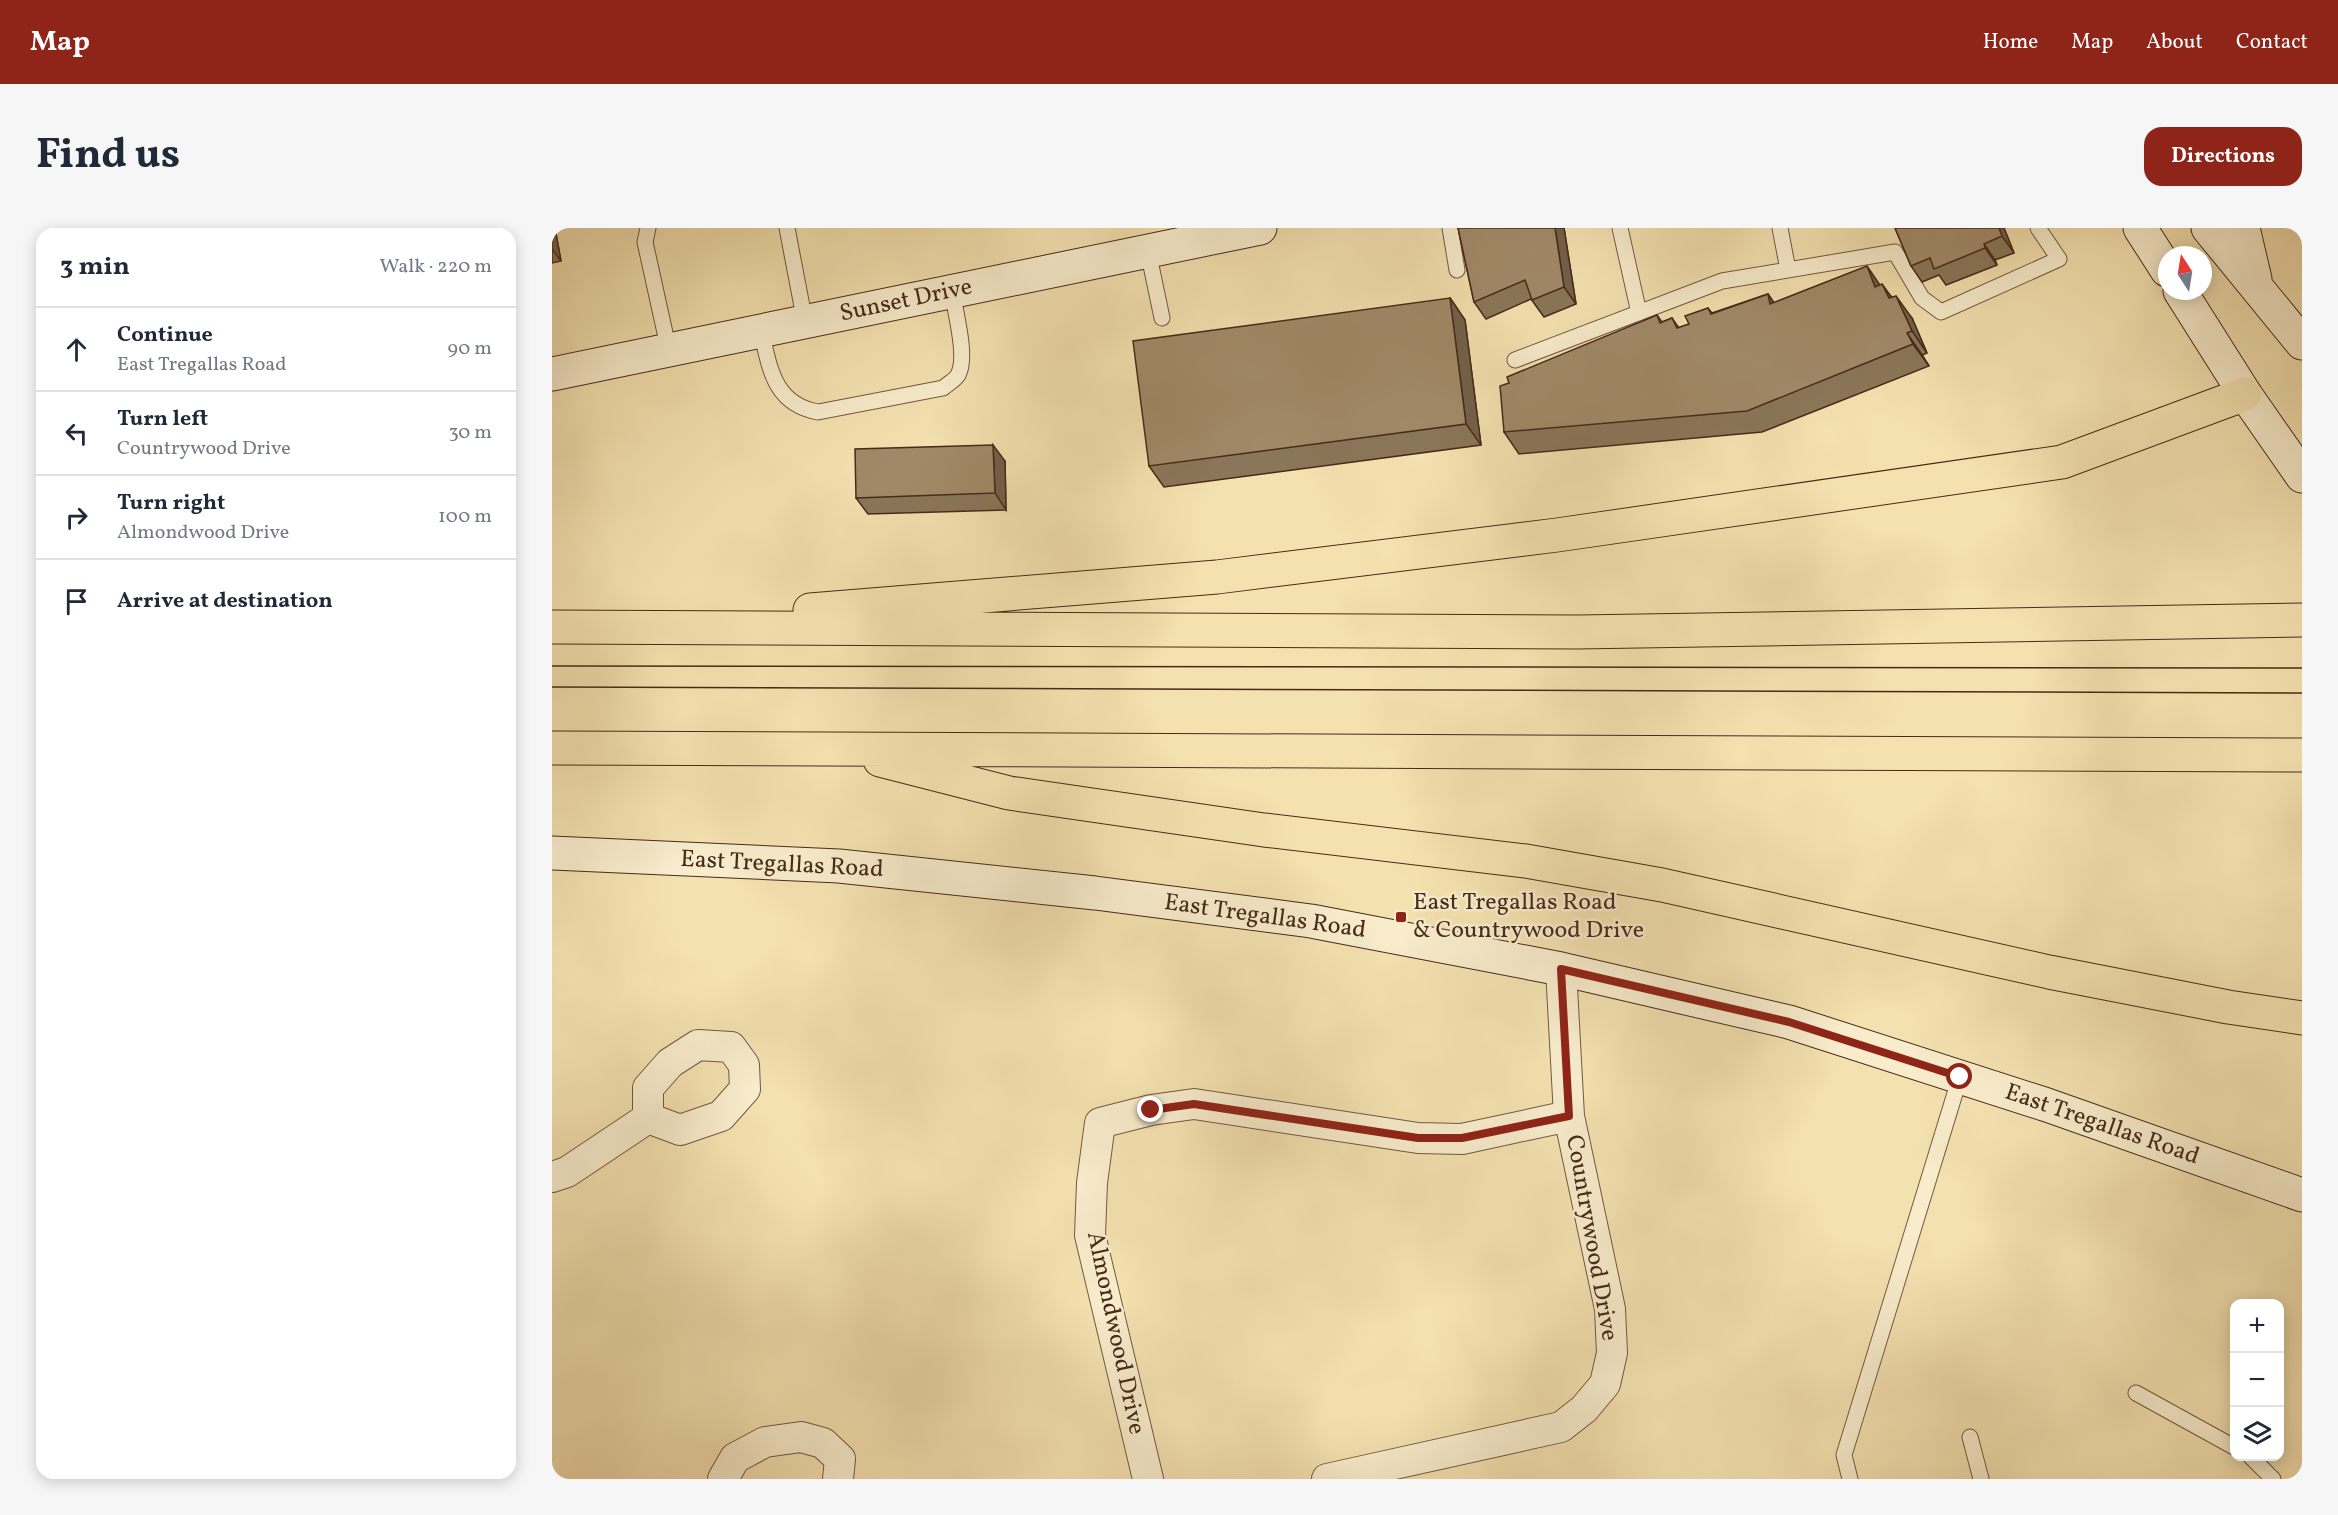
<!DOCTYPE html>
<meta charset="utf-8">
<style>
:root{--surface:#fff;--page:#f6f6f7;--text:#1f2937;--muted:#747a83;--line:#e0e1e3;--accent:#8f2418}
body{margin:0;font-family:Vollkorn,serif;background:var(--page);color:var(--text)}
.controls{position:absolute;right:18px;bottom:18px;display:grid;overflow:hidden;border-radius:12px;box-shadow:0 3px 15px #0003}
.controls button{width:54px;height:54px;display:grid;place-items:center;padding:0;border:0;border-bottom:2px solid var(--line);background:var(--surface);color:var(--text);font:30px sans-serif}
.compass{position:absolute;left:1606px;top:18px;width:54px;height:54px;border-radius:50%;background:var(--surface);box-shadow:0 3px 15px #0003;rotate:348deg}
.stop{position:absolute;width:18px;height:18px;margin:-14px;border:4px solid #8f2418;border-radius:50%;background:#fff}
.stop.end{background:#8f2418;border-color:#fff;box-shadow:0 2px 6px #0008}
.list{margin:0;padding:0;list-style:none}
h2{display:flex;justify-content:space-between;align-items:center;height:78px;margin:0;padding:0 24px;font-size:26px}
h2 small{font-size:20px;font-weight:400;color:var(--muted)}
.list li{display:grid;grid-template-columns:39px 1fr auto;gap:18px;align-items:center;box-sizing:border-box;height:84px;padding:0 24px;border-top:2px solid var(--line)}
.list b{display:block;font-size:22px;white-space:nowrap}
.list p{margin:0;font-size:20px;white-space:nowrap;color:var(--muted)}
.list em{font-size:20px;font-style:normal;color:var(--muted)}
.icon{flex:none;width:33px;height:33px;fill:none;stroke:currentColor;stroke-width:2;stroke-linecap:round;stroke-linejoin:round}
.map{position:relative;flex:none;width:1750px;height:1251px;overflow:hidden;border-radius:18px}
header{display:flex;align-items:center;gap:36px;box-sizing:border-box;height:84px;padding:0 30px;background:var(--accent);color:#fff}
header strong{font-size:28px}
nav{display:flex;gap:33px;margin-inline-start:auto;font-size:21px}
.intro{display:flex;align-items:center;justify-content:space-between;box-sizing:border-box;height:144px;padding:0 36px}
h1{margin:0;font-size:42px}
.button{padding:15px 27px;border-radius:18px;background:var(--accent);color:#fff;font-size:21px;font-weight:700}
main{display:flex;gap:36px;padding:0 36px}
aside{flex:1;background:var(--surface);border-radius:18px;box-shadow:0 3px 15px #0003}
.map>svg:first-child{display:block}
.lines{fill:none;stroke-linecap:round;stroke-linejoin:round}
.lane-casing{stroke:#735840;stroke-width:17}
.street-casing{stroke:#735840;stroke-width:32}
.secondary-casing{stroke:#482a1a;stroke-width:35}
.highway-casing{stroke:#482a1a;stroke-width:35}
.lane{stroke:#f8eccc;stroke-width:15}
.street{stroke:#f8eccc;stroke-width:30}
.secondary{stroke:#f8eccc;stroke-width:33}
.highway{stroke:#f4e1b0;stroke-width:33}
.tram{stroke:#482a1a;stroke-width:1.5}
.wall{fill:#8a7659;stroke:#482a1a;stroke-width:1.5}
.shaded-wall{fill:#716049;stroke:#482a1a;stroke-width:1.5}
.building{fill:#a18968;stroke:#482a1a;stroke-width:1.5}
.route{stroke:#8f2418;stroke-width:8}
.poi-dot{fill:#8f2418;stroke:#f8eccc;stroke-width:2}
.labels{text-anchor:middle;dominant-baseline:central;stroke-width:5;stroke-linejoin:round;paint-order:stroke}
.street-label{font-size:24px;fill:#482a1a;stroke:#f8eccc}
.poi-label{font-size:24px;fill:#482a1a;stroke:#f8eccc;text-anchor:start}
</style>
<header>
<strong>Map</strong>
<nav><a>Home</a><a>Map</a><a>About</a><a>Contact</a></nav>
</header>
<div class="intro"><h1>Find us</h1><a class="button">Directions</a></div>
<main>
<aside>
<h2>3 min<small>Walk · 220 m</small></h2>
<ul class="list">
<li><svg class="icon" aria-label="ahead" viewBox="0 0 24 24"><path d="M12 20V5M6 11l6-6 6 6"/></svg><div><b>Continue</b><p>East Tregallas Road</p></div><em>90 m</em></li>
<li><svg class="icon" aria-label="left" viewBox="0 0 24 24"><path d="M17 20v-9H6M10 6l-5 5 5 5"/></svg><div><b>Turn left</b><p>Countrywood Drive</p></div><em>30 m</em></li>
<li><svg class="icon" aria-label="right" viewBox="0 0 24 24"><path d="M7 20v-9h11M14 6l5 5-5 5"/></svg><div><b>Turn right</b><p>Almondwood Drive</p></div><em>100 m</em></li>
<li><svg class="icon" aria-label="arrive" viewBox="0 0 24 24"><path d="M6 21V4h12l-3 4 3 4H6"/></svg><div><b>Arrive at destination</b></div></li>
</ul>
</aside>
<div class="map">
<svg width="1750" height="1251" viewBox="0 0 1750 1251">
<rect width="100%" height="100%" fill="#f4e1b0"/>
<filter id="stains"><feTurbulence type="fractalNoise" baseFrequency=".00333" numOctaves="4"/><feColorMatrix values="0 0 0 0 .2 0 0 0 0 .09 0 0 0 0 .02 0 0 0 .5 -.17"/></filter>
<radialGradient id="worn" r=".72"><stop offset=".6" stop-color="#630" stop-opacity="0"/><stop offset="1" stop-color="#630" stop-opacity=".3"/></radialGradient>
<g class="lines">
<defs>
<path id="lane" d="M96,0L93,14L117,123
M235,0L253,94
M898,0L905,42
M1068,0L1087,85
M1228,0L1236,42
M596,23L610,90
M209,103C218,141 222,176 266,184L391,160C396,156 403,152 406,147C416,129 403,84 400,63
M963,132L1170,53L1343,24L1370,70L1389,84L1507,31L1486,0
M1584,1165L1682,1219
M1418,1209L1429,1251
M1698,1228L1721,1251
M1298,1251L1292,1227L1408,849"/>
<path id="street" d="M146,817L179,819L192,837L193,861L169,888L128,902L96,890V860L118,835Z
M0,949L15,944L96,890
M171,1251L183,1230L213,1214L249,1209L271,1215L288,1231L286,1251
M596,1251L538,1007L540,955L548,895L599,882L642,876L866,910L910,911L1017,888
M775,1251L1009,1199L1032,1181L1053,1156L1060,1125L1058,1081L1017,888L1009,741"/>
<path id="secondary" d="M1588,0L1615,42
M1656,0L1750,115
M1691,0L1703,51
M1628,63L1693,166L1750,248
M0,146L708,0
M0,625L287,638L543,665L759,693L1009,741L1237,794L1495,877L1750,967"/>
<path id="highway" d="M258,382L665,349L1005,307L1510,234L1693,166
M0,399L1026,404L1750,392
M0,520L1750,527
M328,532L457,565L712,602L974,633L1110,657L1497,744L1676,779L1750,790"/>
</defs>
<use href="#lane" class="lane-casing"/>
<use href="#street" class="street-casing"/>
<use href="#secondary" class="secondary-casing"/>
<use href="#highway" class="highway-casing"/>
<use href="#lane" class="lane"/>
<use href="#street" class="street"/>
<use href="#secondary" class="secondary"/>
<use href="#highway" class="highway"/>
<path class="tram" d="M0,438L1750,440
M0,459L1750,465"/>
</g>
<path class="wall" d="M0,0H3L9,33L0,35Z
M906,0H1012L1024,76L992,89L979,71L934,91L922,74Z
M1343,0H1452L1462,25L1443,32L1445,37L1394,57L1387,47L1370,54L1359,38Z
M1328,57L1360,90L1375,125L1370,127L1377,138L1210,204L967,226L952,204L957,155L1105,87L1110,94L1120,90L1127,100L1137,96L1156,80L1160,85L1216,66L1222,75Z
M898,70L913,92L929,217L612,259L597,238Z
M453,233L454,282L316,286L304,270Z"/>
<path class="shaded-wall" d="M0,0H3L9,33L0,21Z
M1003,0H1012L1024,76L1012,59Z
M1447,0H1452L1462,25L1450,8Z
M1432,16L1443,32L1445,37L1433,20Z
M1315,38L1330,60L1323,59Z
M1330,56L1346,78L1337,70Z
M1216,66L1231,88L1218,76Z
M1344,68L1360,90L1375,125L1360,103Z
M898,70L913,92L929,217L914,196Z
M1355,105L1370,127L1377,138L1361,116Z
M441,217L453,233L454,282L443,265Z"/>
<path class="building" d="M906,0H1003L1012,59L980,72L973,52L922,74Z
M1343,0H1447L1450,8L1432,16L1433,20L1382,41L1378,30L1359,38Z
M1315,38L1323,59L1330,56L1337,70L1344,68L1360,103L1355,105L1361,116L1195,183L952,204L948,158L957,155L955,149L1105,87L1108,95L1120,90L1125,100L1137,96L1133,88L1156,80L1159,86L1216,66L1218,76Z
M898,70L914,196L597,238L581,113Z
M441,217L443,265L304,270L303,221Z"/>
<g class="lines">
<path class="route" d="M599,882L642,876L866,910H910L1017,888L1009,741L1237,794L1408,849"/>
</g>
<rect class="poi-dot" x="843" y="683" width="12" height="12" rx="3"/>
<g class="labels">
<g class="street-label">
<text transform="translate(354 73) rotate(-12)">Sunset Drive</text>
<text transform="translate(230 637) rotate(3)">East Tregallas Road</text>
<text transform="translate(713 689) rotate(8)">East Tregallas Road</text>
<text transform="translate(1550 897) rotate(19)">East Tregallas Road</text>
<text transform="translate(1039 1010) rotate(80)">Countrywood Drive</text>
<text transform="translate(563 1105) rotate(78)">Almondwood Drive</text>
</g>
<g class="poi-label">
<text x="861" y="675">East Tregallas Road<tspan x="861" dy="28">&amp; Countrywood Drive</tspan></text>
</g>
</g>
<rect width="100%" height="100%" filter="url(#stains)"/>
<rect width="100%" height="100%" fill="url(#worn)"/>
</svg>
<div class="controls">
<button>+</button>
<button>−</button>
<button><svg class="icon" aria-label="layers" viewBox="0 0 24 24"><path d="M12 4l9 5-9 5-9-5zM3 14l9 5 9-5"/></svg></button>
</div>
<svg class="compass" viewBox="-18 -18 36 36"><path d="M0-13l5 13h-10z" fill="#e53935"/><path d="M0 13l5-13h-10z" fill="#747a83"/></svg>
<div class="stop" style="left:1408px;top:849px"></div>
<div class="stop end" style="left:599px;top:882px"></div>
</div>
</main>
